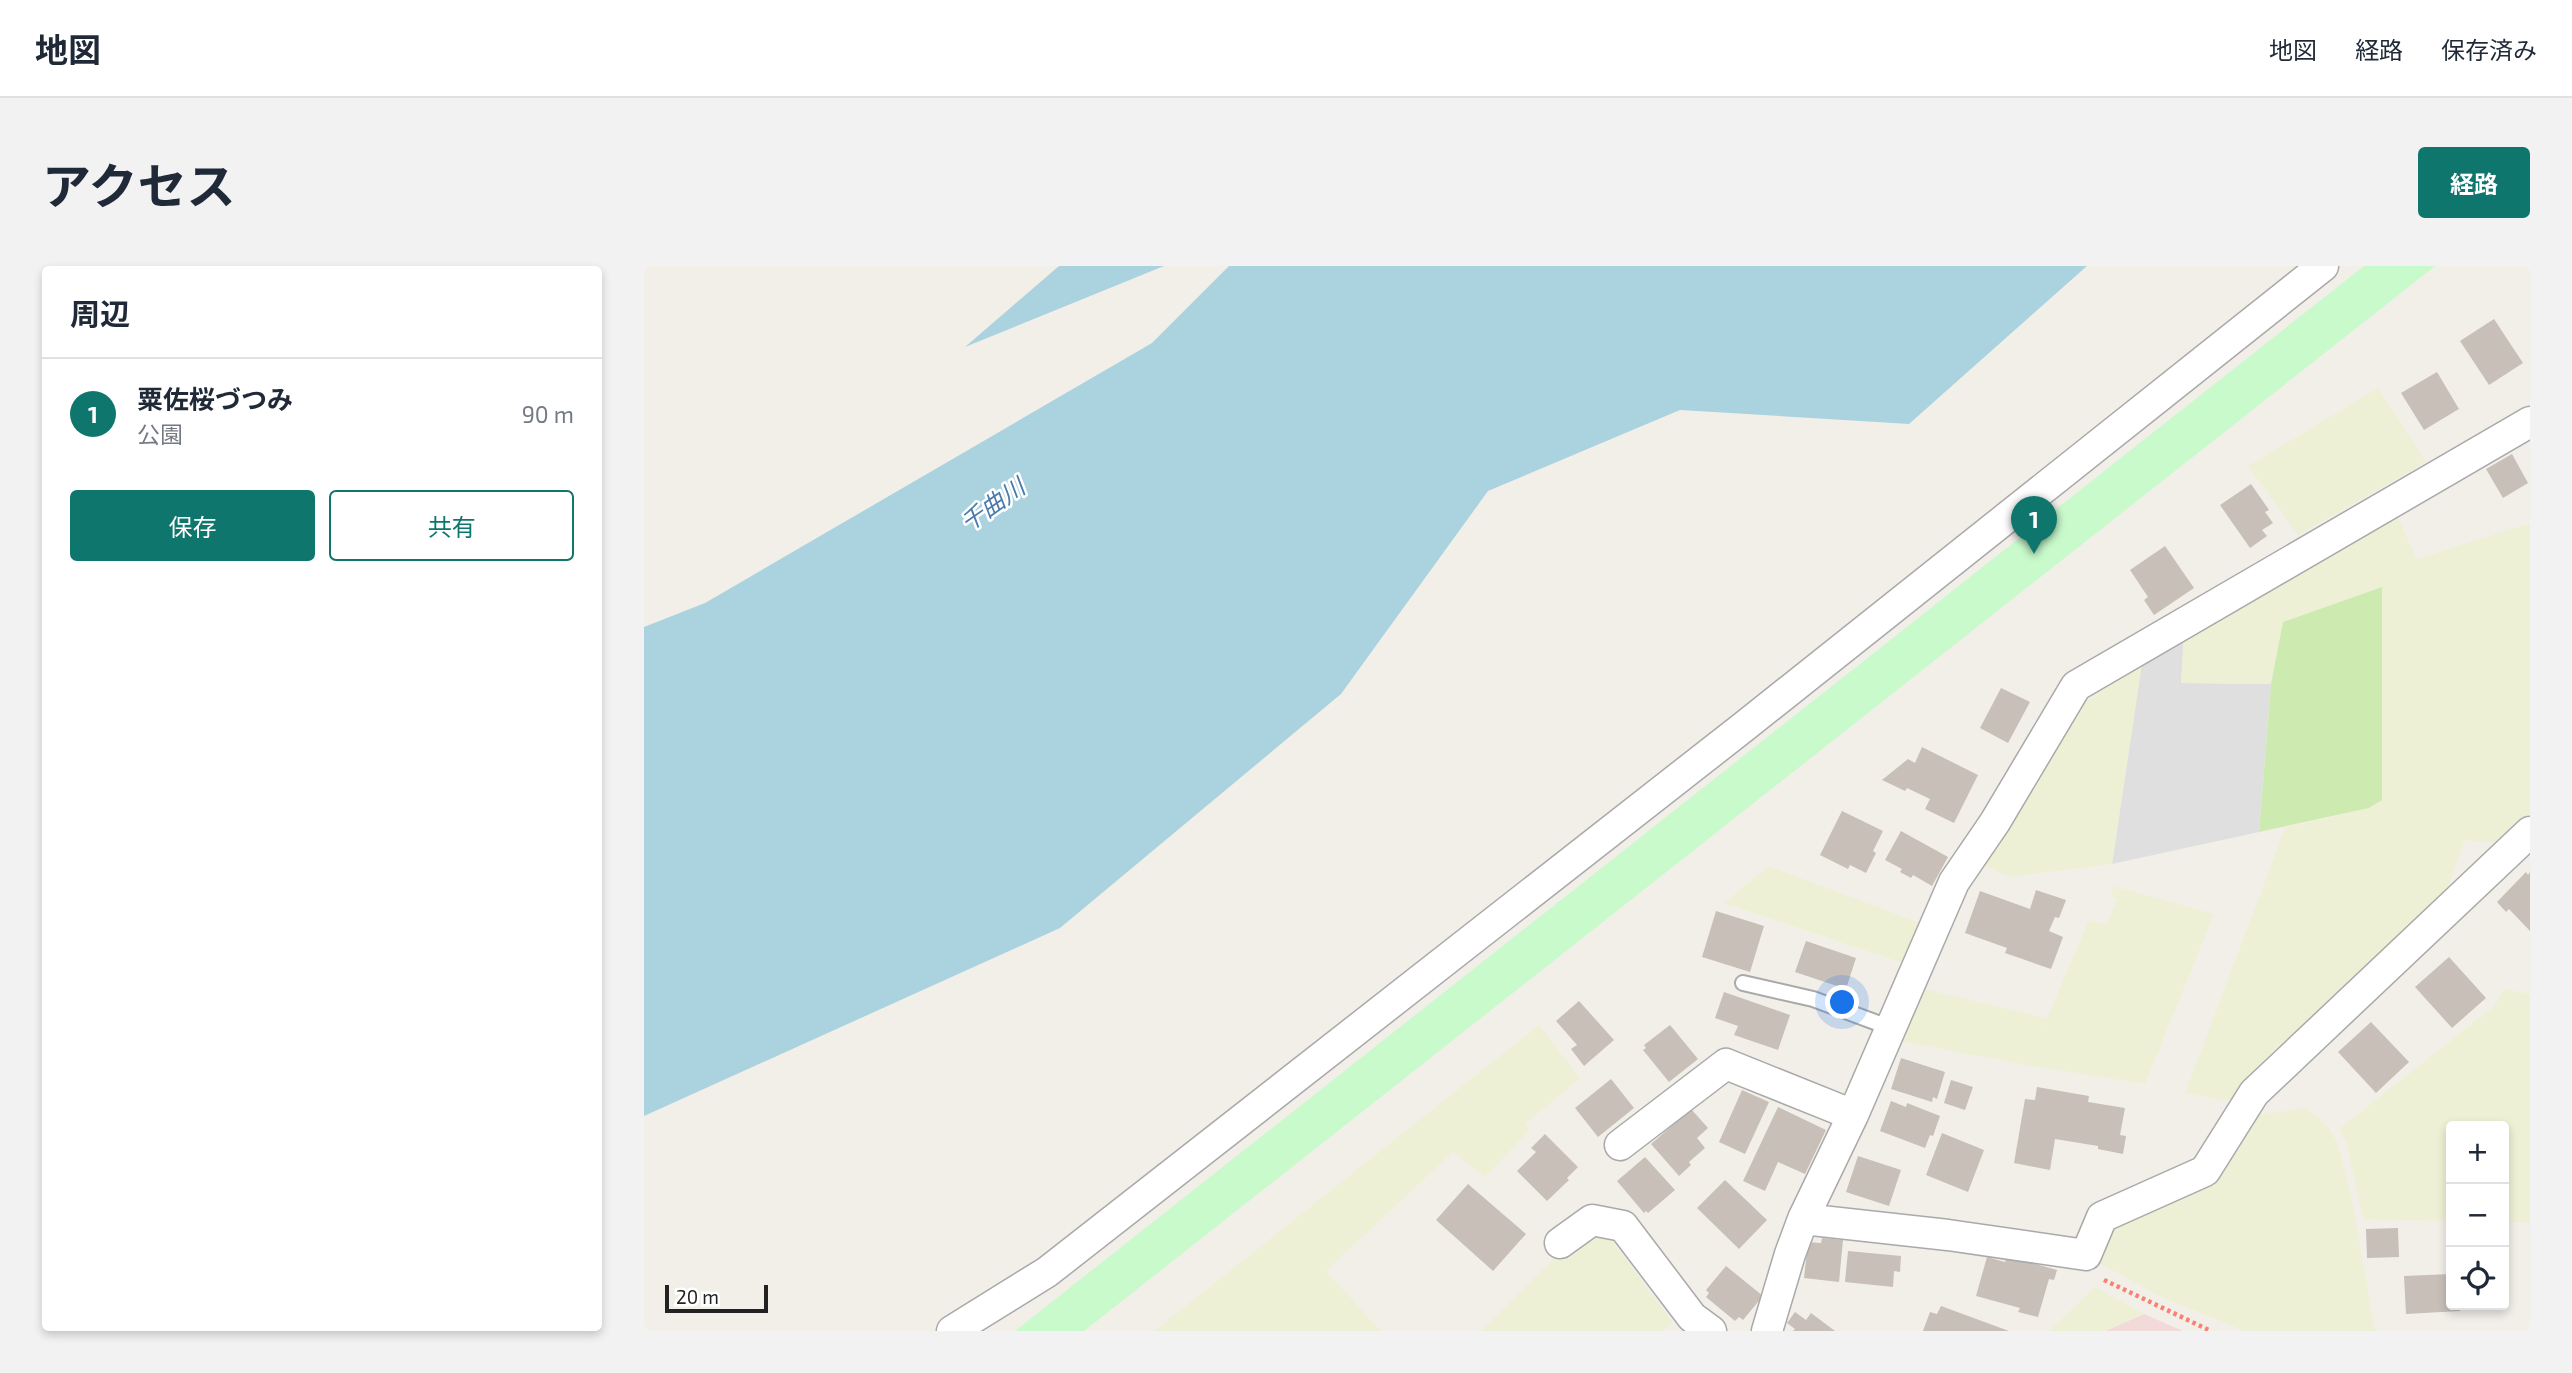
<!DOCTYPE html>
<html lang="ja">
<meta charset="utf-8">
<style>
:root{--surface:#fff;--page:#f2f2f3;--text:#1f2937;--muted:#747a83;--line:#e0e1e3;--accent:#0f766e}
body{margin:0;font-family:"Exo 2","Noto Sans JP",sans-serif;background:var(--page);color:var(--text)}
.controls{position:absolute;right:21px;bottom:21px;display:grid;overflow:hidden;border-radius:7px;box-shadow:0 4px 10px #0003}
.controls button{width:63px;height:63px;display:grid;place-items:center;padding:0;border:0;border-bottom:2px solid var(--line);background:var(--surface);color:var(--text);font:35px sans-serif}
.scale{position:absolute;left:21px;bottom:18px;width:103px;box-sizing:border-box;padding-left:7px;border:4px solid #222;border-top:0;font-size:19px;line-height:24px;white-space:nowrap;color:#222;-webkit-text-stroke:5px #fff;paint-order:stroke}
.you{position:absolute;left:1199px;top:737px;width:24px;height:24px;margin:-18px;border:5px solid #fff;border-radius:50%;background:#1a73e8;box-shadow:0 0 0 10px #1a73e833}
.badge{display:grid;place-items:center;width:46px;height:46px;border-radius:50%;background:var(--accent);color:#fff;font-size:23px;font-weight:700}
.pin{position:absolute;translate:-50% -58px;filter:drop-shadow(0 2px 4px #0008)}
.pin::after{content:'';position:absolute;top:37px;width:24px;height:21px;background:inherit;clip-path:polygon(0 0,100% 0,50% 100%)}
.list{margin:0;padding:0;list-style:none}
h2{display:flex;justify-content:space-between;align-items:center;height:91px;margin:0;padding:0 28px;font-size:30px}
h2 small{font-size:23px;font-weight:400;color:var(--muted)}
.list li{display:grid;grid-template-columns:46px 1fr auto;gap:21px;align-items:center;box-sizing:border-box;height:112px;padding:0 28px;border-top:2px solid var(--line)}
.list b{display:block;font-size:26px;white-space:nowrap}
.list p{margin:0;font-size:23px;white-space:nowrap;color:var(--muted)}
.list em{font-size:23px;font-style:normal;color:var(--muted)}
.actions{display:flex;gap:14px;padding:21px 28px}
.actions a{flex:1;padding:16px 0;border:2px solid var(--accent);border-radius:7px;text-align:center;font-size:24px;color:var(--accent)}
.actions .main{background:var(--accent);color:#fff}
.icon{flex:none;width:38px;height:38px;fill:none;stroke:currentColor;stroke-width:2;stroke-linecap:round;stroke-linejoin:round}
.map{position:relative;flex:none;width:1886px;height:1065px;overflow:hidden;border-radius:7px}
header{display:flex;align-items:center;gap:42px;box-sizing:border-box;height:98px;padding:0 35px;background:var(--surface);border-bottom:2px solid var(--line)}
header strong{font-size:33px}
nav{display:flex;gap:38px;margin-inline-start:auto;font-size:24px}
.intro{display:flex;align-items:center;justify-content:space-between;box-sizing:border-box;height:168px;padding:0 42px}
h1{margin:0;font-size:49px}
.button{padding:18px 32px;border-radius:7px;background:var(--accent);color:#fff;font-size:24px;font-weight:700}
main{display:flex;gap:42px;padding:0 42px}
aside{flex:1;background:var(--surface);border-radius:7px;box-shadow:0 4px 10px #0003}
.map>svg:first-child{display:block}
.residential{fill:#e0dfdf}
.commercial{fill:#f2dad9}
.farmland{fill:#eef0d5}
.grass{fill:#cdebb0}
.park{fill:#c8facc}
.water{fill:#aad3df}
.building{fill:#c7bfb8}
.lines{fill:none;stroke-linecap:round;stroke-linejoin:round}
.service-casing{stroke:#a9a9a9;stroke-width:18}
.minor-casing{stroke:#a9a9a9;stroke-width:33}
.path{stroke:#fa8072;stroke-width:4.5;stroke-dasharray:3.5 3.5;stroke-linecap:butt}
.service{stroke:#fff;stroke-width:14}
.minor{stroke:#fff;stroke-width:30}
.labels{text-anchor:middle;dominant-baseline:central;stroke-width:5;stroke-linejoin:round;paint-order:stroke}
.water-label{font-size:24px;font-style:italic;fill:#4a7aab;stroke:#fff}
</style>
<header>
<strong>地図</strong>
<nav><a>地図</a><a>経路</a><a>保存済み</a></nav>
</header>
<div class="intro"><h1>アクセス</h1><a class="button">経路</a></div>
<main>
<aside>
<h2>周辺<small></small></h2>
<ul class="list">
<li><span class="badge">1</span><div><b>粟佐桜づつみ</b><p>公園</p></div><em>90 m</em></li>
</ul>
<div class="actions"><a class="main">保存</a><a>共有</a></div>
</aside>
<div class="map">
<svg width="1886" height="1065" viewBox="0 0 1886 1065">
<rect width="100%" height="100%" fill="#f2efe9"/>
<path class="residential" d="M1540,370L1537,417L1627,418L1615,566L1468,598L1498,397Z"/>
<path class="commercial" d="M1500,1048L1539,1065H1461Z"/>
<path class="farmland" d="M1734,122L1782,196L1654,269L1604,200Z
M1751,245L1773,293L1886,257V547L1853,577L1820,574L1803,625L1721,705L1630,784L1614,801L1591,836L1541,827L1641,562L1725,542L1738,321L1639,356L1627,418L1537,417L1540,370Z
M1498,397L1468,598L1365,611L1339,599L1437,439Z
M1125,600L1276,657L1259,697L1080,637Z
M1470,620L1570,648L1501,818L1383,799L1256,775L1275,722L1402,752L1397,766L1445,654L1463,659L1473,633L1467,630Z
M1861,723L1886,728V957L1860,956V860H1807V955L1719,953L1702,875L1695,863L1848,742Z
M895,759L936,812L881,858L886,864L841,911L809,886L682,1005L737,1065H510Z
M1660,842L1671,848L1685,862L1694,878L1707,928L1731,1065H1601L1515,1030L1457,998L1473,955L1610,850Z
M948,966L964,969L1029,1057L1019,1065H837L910,992Z
M1451,1021L1500,1048L1461,1065H1405Z"/>
<path class="grass" d="M1738,321V534L1725,542L1615,566L1627,418L1639,356Z"/>
<path class="park" d="M1720,0H1791L440,1065H371Z"/>
<path class="water" d="M415,0H520L321,81Z
M585,0H1443L1265,158L1036,144L844,225L697,428L416,662L0,850V361L61,337L508,77Z"/>
<path class="building" d="M1850,53L1879,97L1845,119L1816,75Z
M1793,106L1815,143L1780,164L1757,127Z
M1868,188L1884,217L1859,232L1842,203Z
M1607,218L1625,244L1621,246L1629,257L1618,264L1623,270L1606,282L1576,239Z
M1521,280L1550,322L1510,349L1500,334L1504,331L1486,304Z
M1357,422L1386,436L1364,477L1336,462Z
M1278,481L1334,509L1310,557L1281,543L1286,533L1263,522L1261,525L1238,514L1264,493L1271,497Z
M1198,545L1239,565L1229,585L1232,587L1222,607L1206,599L1204,603L1176,589Z
M1257,565L1304,591L1288,620L1269,609L1267,612L1256,606L1258,603L1241,594Z
M1882,606L1884,609L1886,606V665L1865,643L1862,646L1853,636Z
M1392,624L1422,634L1415,652L1411,651L1405,665L1419,671L1407,703L1361,687L1363,682L1321,667L1336,625L1386,643Z
M1072,645L1120,660L1106,706L1058,691Z
M1162,675L1212,692L1202,723L1151,706Z
M1805,691L1842,732L1808,762L1771,721Z
M1080,726L1146,749L1134,784L1090,769L1094,760L1071,752Z
M935,735L970,774L940,800L927,783L933,779L912,755Z
M1727,756L1765,796L1732,827L1694,786Z
M1026,759L1054,793L1025,816L999,784L1002,782L1000,779Z
M1257,792L1301,806L1293,833L1289,831L1288,836L1247,823Z
M967,813L990,842L954,871L931,842Z
M1307,814L1329,821L1321,844L1300,837Z
M1393,821L1445,830L1444,836L1481,842L1476,869L1482,870L1479,888L1454,883V880L1411,873L1406,904L1370,897L1381,833L1391,834Z
M1098,824L1125,836L1101,888L1075,876Z
M1247,835L1262,841L1263,837L1296,850L1289,870L1286,869L1281,882L1236,865Z
M1134,841L1182,864L1161,908L1134,896L1121,925L1099,915Z
M1047,843L1064,862L1053,872L1061,882L1045,896L1047,899L1035,910L1007,878Z
M1298,867L1340,884L1324,926L1282,909Z
M901,868L934,901L923,912L925,914L903,935L873,905L892,886L887,882Z
M1214,890L1257,904L1245,940L1202,926Z
M1001,891L1031,924L1004,947L1002,945L1000,947L973,915Z
M1081,914L1123,954L1095,983L1053,942Z
M824,918L882,968L849,1005L792,954Z
M1754,962L1755,991L1723,992L1722,963Z
M1178,972L1199,974L1195,1016L1160,1012L1164,976L1177,977Z
M1204,985L1257,990L1256,1006L1250,1005L1249,1021L1201,1016Z
M1363,990L1413,1004L1410,1014L1405,1013L1394,1051L1374,1046L1376,1042L1332,1030L1343,991L1361,996Z
M1082,1000L1119,1030L1099,1054L1095,1051L1091,1055L1062,1031L1065,1027L1062,1024Z
M1807,1008V1039H1816V1045L1762,1048L1760,1010Z
M1297,1040L1365,1065H1279L1286,1046L1293,1048Z
M1151,1046L1162,1054L1167,1047L1191,1065H1149L1151,1063L1143,1057Z"/>
<g class="lines">
<defs>
<path id="service" d="M1099,717L1169,733L1247,762"/>
<path id="minor" d="M976,879L1082,798L1209,849
M1159,953L1304,969L1442,989L1458,951L1561,905L1610,827L1886,566
M916,977L948,954L979,960L1048,1051L1067,1065
M308,1065L403,1006L1102,459L1679,0
M1123,1065L1146,988L1159,953L1209,849L1310,616L1351,556L1432,420L1886,156"/>
</defs>
<use href="#service" class="service-casing"/>
<use href="#minor" class="minor-casing"/>
<path class="path" d="M1460,1014L1567,1065"/>
<use href="#service" class="service"/>
<use href="#minor" class="minor"/>
</g>
<g class="labels">
<g class="water-label">
<text transform="translate(348 238) rotate(-35)">千曲川</text>
</g>
</g>
</svg>
<div class="controls">
<button>+</button>
<button>−</button>
<button><svg class="icon" aria-label="locate" viewBox="0 0 24 24"><circle cx="12" cy="12" r="6"/><path d="M12 2v4M12 18v4M2 12h4M18 12h4"/></svg></button>
</div>
<div class="scale">20 m</div>
<div class="you"></div>
<div class="pin badge" style="left:1390px;top:288px">1</div>
</div>
</main>
